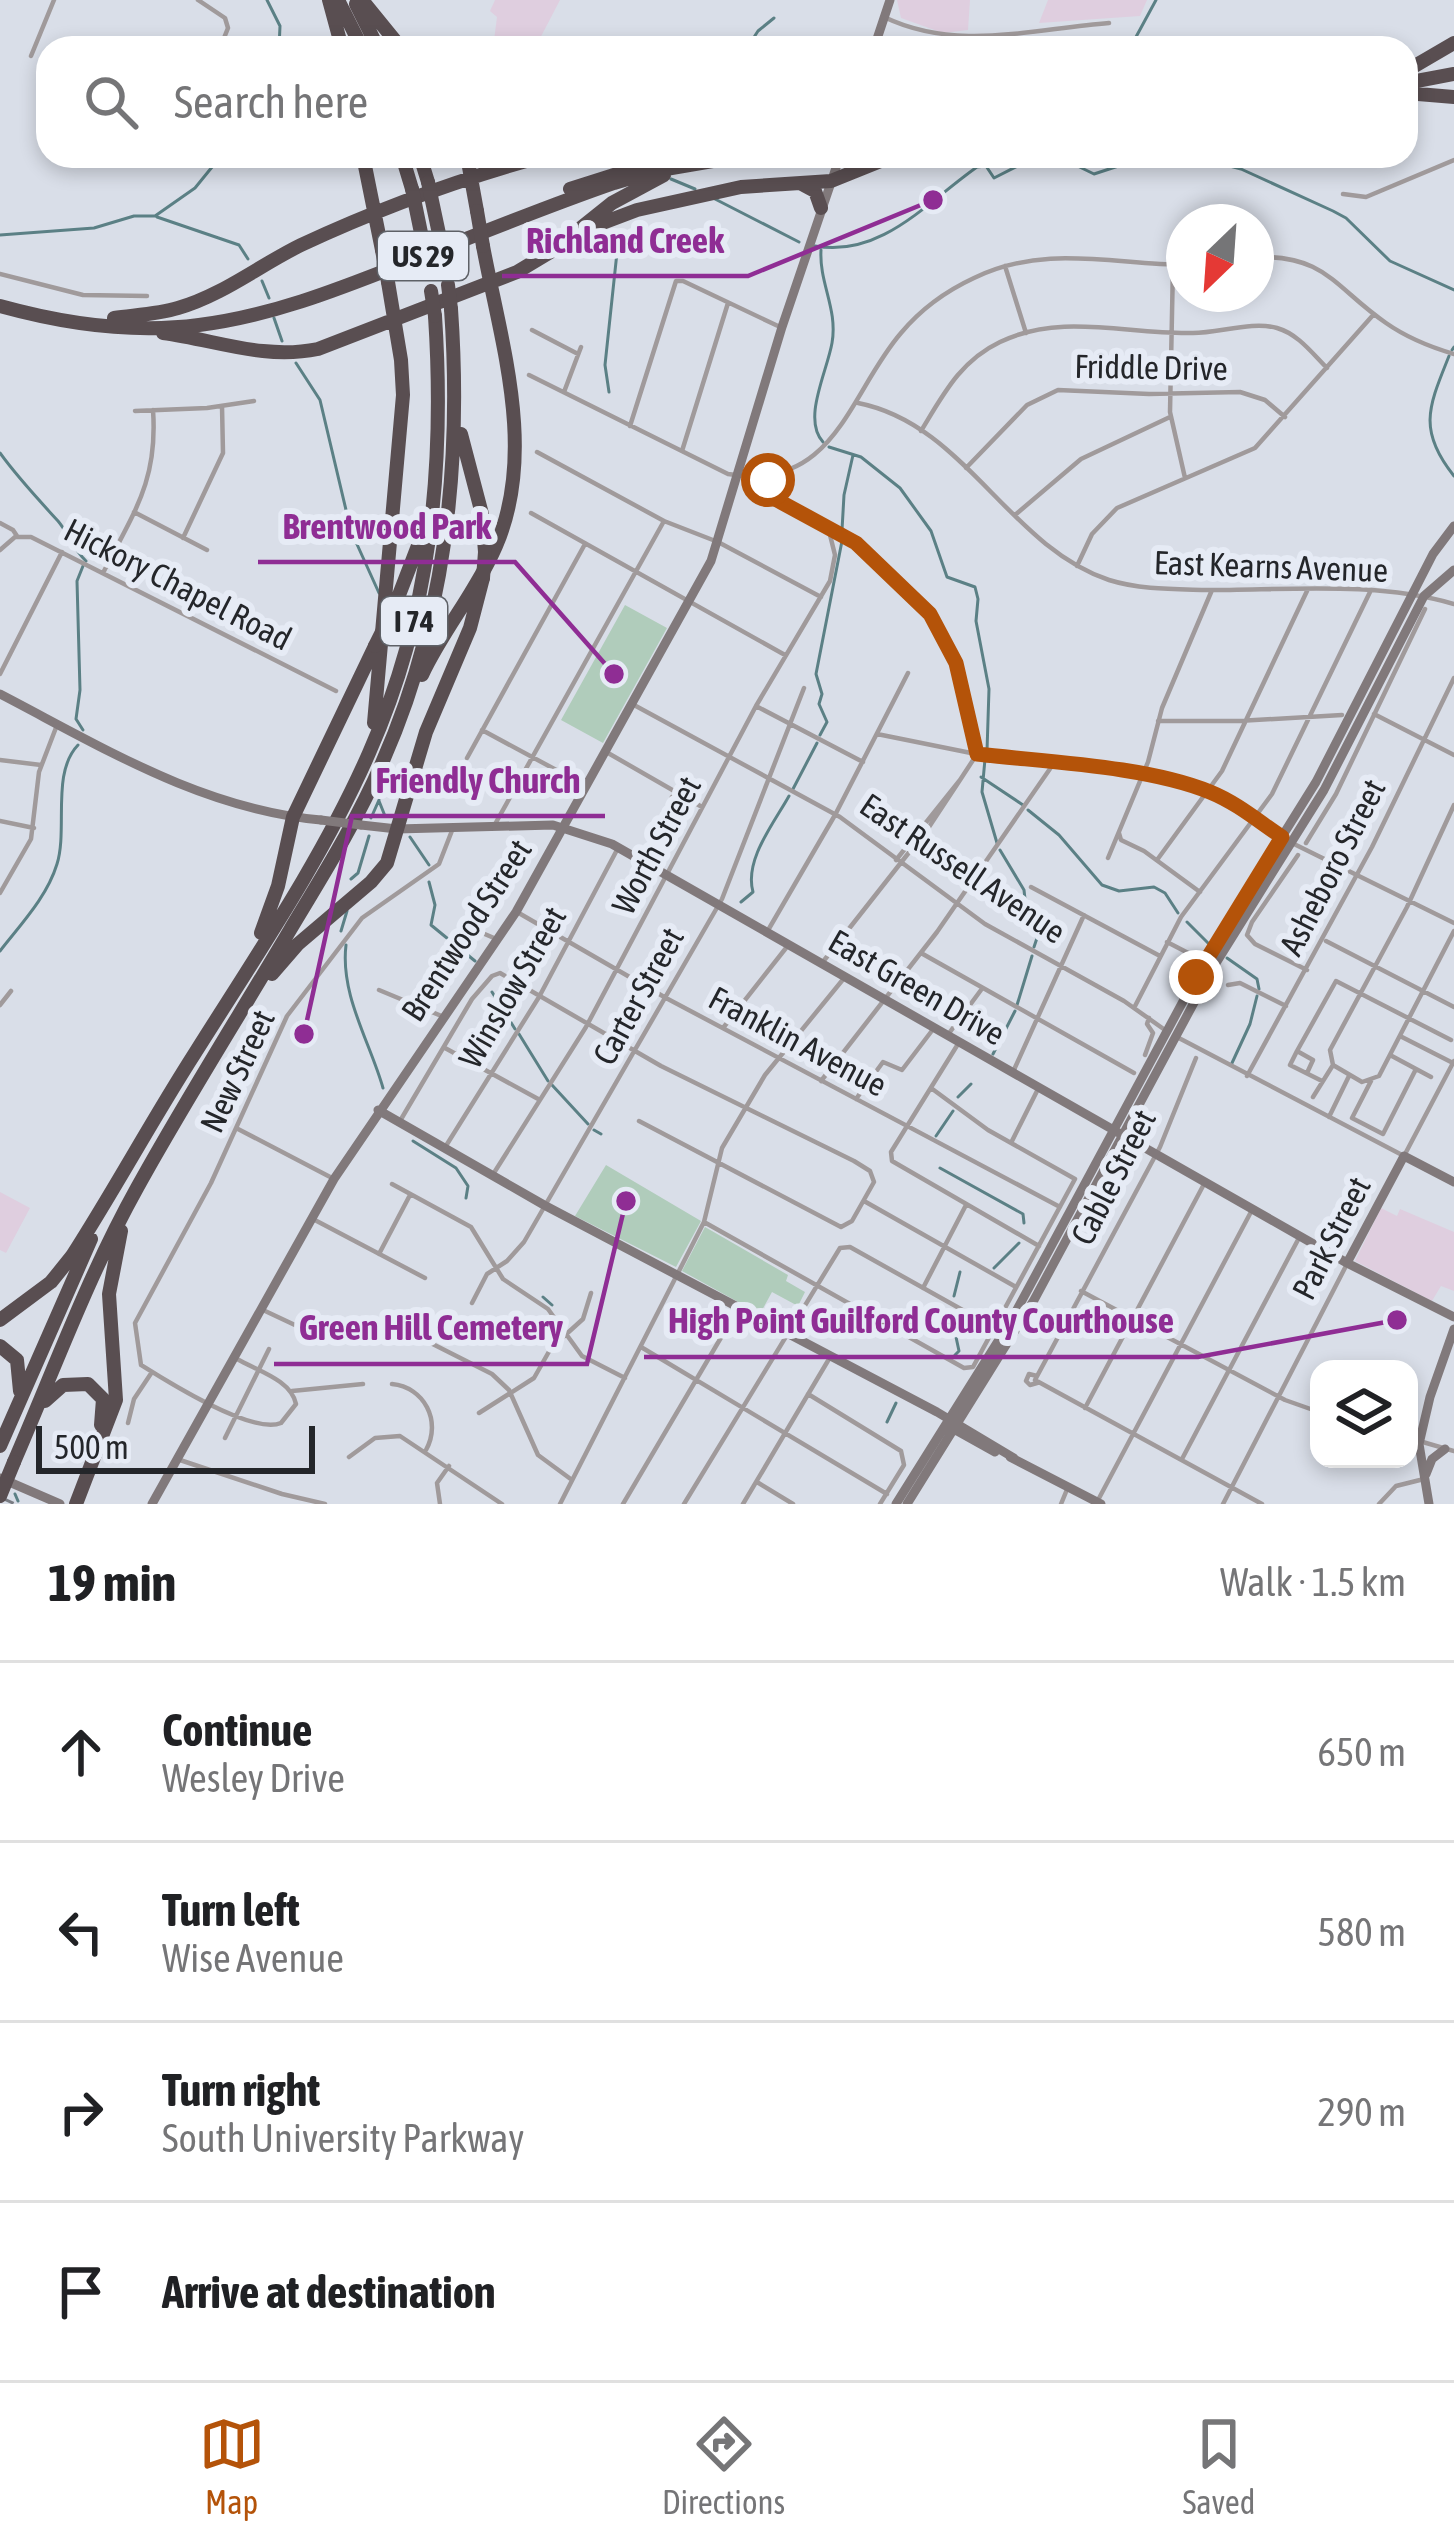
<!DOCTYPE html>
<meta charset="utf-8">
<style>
:root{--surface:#fff;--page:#f2f2f2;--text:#202124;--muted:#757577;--line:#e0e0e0;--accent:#b45309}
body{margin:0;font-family:"Asap Condensed",sans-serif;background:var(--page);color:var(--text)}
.controls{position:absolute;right:36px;bottom:36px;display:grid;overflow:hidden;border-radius:24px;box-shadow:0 6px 18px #0003}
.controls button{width:108px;height:108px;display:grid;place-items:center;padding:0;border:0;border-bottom:3px solid var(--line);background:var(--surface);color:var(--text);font:60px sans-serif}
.compass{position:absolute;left:1166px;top:204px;width:108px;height:108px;border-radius:50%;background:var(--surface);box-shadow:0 6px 18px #0003;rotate:205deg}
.scale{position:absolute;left:36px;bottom:30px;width:279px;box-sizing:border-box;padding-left:12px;border:6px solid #24262a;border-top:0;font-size:33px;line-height:42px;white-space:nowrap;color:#24262a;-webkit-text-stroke:9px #e6ebf5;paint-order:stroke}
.stop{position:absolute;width:36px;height:36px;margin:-27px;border:9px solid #b45309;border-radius:50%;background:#fff}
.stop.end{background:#b45309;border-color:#fff;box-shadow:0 3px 12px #0008}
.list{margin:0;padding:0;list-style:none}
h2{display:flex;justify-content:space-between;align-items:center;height:156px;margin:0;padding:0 48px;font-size:51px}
h2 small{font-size:39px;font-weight:400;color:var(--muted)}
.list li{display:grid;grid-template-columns:78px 1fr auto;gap:36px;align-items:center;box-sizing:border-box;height:180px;padding:0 48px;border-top:3px solid var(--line)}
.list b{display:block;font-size:45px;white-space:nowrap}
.list p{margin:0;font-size:39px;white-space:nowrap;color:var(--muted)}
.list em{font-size:39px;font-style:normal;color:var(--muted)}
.icon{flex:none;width:66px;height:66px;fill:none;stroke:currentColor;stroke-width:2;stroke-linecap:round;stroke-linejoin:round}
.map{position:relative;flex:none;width:1454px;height:1504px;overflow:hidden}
.search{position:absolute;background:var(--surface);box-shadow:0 6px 18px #0003;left:36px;right:36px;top:36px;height:132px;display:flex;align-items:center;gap:30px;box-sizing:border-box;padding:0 42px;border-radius:36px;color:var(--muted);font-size:45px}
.sheet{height:876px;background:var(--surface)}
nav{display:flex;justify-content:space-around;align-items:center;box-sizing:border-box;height:168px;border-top:3px solid var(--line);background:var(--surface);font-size:33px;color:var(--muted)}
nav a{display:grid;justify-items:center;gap:6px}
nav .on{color:var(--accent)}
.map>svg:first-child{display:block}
.industrial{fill:#dfcedf}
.green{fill:#b0ccbb}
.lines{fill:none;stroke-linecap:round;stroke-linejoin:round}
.stream{stroke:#5b8085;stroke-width:3}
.street{stroke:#a09a9b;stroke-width:4.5}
.secondary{stroke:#81797b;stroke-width:9}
.highway{stroke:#594e51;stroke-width:14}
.rail{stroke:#797c83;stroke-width:3;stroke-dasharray:15 15;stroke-linecap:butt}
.secondary-bridge{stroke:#81797b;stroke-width:9}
.highway-bridge{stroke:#594e51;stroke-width:14}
.route{stroke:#b45309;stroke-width:15}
.labels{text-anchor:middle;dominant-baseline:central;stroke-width:12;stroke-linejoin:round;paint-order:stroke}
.shield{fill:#e6ebf5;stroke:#5e6167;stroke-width:3}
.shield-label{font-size:30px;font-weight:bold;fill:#24262a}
.street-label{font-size:33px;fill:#24262a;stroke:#e6ebf5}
.leader{fill:none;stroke:#8f2d94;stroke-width:4.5}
.callout-dot{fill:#8f2d94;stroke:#e6ebf5;stroke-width:4.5}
.callout-label{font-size:36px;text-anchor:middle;font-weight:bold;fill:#8f2d94;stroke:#e6ebf5;stroke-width:12;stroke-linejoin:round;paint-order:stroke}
</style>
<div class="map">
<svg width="1454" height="1504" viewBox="0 0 1454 1504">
<rect width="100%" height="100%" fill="#d9dee8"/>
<path class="industrial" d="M495,0H560L535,48H493L497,17L490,11Z
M897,0H970L968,30L943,33L901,18Z
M1048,0H1147L1140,16L1039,23Z
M0,1192L30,1208L6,1253L0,1250Z
M1381,1208L1397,1216L1400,1209L1454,1232V1291L1441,1286L1432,1301L1355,1261Z"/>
<path class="green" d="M625,605L667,628L603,743L561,720Z
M606,1165L701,1221L676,1267L575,1216Z
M705,1227L788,1275L786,1281L805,1292L798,1306L772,1292L760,1314L682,1271Z"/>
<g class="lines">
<path class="stream" d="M267,0L280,26L279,48
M433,47L448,42L461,48
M747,48L758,31L774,18
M1130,48L1156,0
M1057,156L1094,174L1149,156
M1192,156L1241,169L1333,211L1346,218L1390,261L1454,290
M671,179L695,189
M715,199L799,242
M157,217L239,245L248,259
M0,235L94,228L134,216H155L195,188L221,156
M815,246C881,258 927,202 977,167L986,166L994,178L1037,156
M821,250C819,283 838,309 832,343C827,372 802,419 823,442
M262,281L269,298
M274,318L282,341
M1452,350L1454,347
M1449,356C1429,406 1417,430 1454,476
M296,363L320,400L351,531L379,593
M609,392L605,365L618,243
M829,447L861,457L900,488L931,531L947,577L975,587L978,599L976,621L989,689L987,751
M0,453C18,478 37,498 58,521C69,534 73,549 86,561
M842,530L844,495L853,455
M83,730L76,719L80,690L77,581L83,566
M820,735L827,722L819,704L822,694L816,674L842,541
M985,759L982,792L997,843
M981,777L1023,805
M793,789L817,743
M379,801L385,816
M1028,810L1059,835L1102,885L1119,891L1154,887L1165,893L1178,913
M371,818L379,800
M410,837L429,865
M1000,850L1024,890L1028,926L1037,938L1034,947
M351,879L358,873L369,836
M429,882L435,905L431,925L475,961
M741,902L753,892C744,860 774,823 789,796
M1187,922L1209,944
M341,931L347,911
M346,945C340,995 370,1042 383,1088
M0,951C21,924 47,897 57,864C68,829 51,773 78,745
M1227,958L1257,979L1259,989
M492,992L515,1029
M1017,1005L1032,956
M519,1034L548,1081
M993,1054L1015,1011
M1232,1063L1250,1024L1257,996
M552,1085L588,1124
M958,1097L971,1084
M594,1130L601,1134
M936,1136L953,1111
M413,1141L456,1168L468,1186L466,1198
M940,1168L1023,1214L1024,1223
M994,1268L1019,1243
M954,1296L960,1272
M543,1297L552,1305
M940,1314L938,1323L956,1337L959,1351L955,1355
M887,1422L896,1403
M15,1494L18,1501"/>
<path class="street" d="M198,0L225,18L228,28L220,48
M884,17C957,52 1031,29 1109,23
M31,56L54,0
M1343,194L1366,197L1454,160
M1256,257C1326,255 1335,288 1386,323C1406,337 1430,347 1454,354
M1173,265L1170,412L1185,478
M1005,266L1026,333
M0,274L83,295L147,296
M532,330L578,354
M529,375L728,474C835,492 849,393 901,333C921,309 946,291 974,278C1044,244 1111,264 1184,265
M564,392L581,347
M858,403C965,424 1008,546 1109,580C1141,590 1175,589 1208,590C1288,590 1376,581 1454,604
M135,411L207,408L254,401
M630,426L676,281H683L778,326
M921,431C943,395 960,361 1000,342C1062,312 1128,335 1193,333C1219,333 1252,321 1277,328C1298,334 1312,353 1327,368
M682,451L728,303
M537,452L664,521L718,542L821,597
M966,468L1027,405L1058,390L1149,394L1240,392L1265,400L1285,417
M767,474L777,500L864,549L930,615L956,663L977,754L960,780
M134,512L207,550
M531,513L785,655
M1015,515L1081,459L1170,417
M0,523L13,530L17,536
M183,538L223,453L222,406
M0,550L15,537H31L336,691
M1077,566L1092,534L1117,508L1255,448L1374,314
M103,573C134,512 158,481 153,410
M0,674L62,552
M634,705L840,817L985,924L1124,1001L1165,1030
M756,706L863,762
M1374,714L1454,755
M1158,721H1238L1342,715
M482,730L586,786
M877,734L971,753L1168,780L1226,799L1279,835
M608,753L702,807
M467,758L585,544
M0,760L41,765
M1454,805L1407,907L1330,1050L1333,1065L1362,1082L1379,1076L1454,931
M0,821L34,828
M494,826L664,521
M1119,833L1121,840L1144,851L1200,892
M1306,843L1336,794L1425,609
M1294,844L1454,923
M1298,855L1252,922L1247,935L1255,944L1307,970
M1108,858L1148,762L1162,708L1212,590
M1157,860L1222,771L1307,591
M642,861L672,797
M1031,887L1160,956
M0,893L31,839L39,772L57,725
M517,912L666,998L1060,1207
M466,926L494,938
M767,932L835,815L908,673
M1326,941L1454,1007
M1167,942L1192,955
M921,953L1134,1073
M822,963L929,827L960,780L896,860
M1228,985L1240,983L1286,1006
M379,990L444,1017
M0,1005L11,991
M1134,1008L1181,917L1272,794L1370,592
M723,1028L786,948
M947,1036L981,990
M1175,1036L1404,1156L1454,1061
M1400,1036L1453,1063
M958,1044L891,1152L892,1161L1039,1246
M445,1048L540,1100
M1297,1051L1336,981L1451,1040
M1145,1055L1153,1033L1147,1024L1149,1018
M1390,1055L1431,1077
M1196,1058L1160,1147L1035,1380L1262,1504
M1013,1072L1084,915
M1307,1073L1313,1060L1297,1051L1290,1065L1322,1081
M1247,1076L1372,847L1454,678
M821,1081L937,932L1054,763
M1371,1081L1352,1118L1383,1134L1416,1069
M1313,1097L1333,1065
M856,1099L883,1062L902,1070L934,1028
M1329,1117L1349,1076
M400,1121L472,999L492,976L500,973L661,1066L854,1161L870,1171L874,1182L852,1221L841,1227L639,1121
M238,1129L334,1179
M1011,1143L1038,1089
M444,1149L539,997L618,848
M492,1176L586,1027L756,706L830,581L835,555L828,527
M392,1184L471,1227L503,1279L548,1309L582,1356L625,1378
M864,1201L1016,1287
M311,1218L425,1278
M704,1222L964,1368L973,1367L1075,1179L988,1130L931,1088
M379,1254L410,1195
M923,1288L966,1205
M1081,1291L1285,1400L1319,1412
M472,1303L487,1274L507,1261L524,1242L722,899L804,688
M263,1310L314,1334L370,1324L399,1327L492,1374L509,1390L538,1455L572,1480
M641,1347L887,1494
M237,1359C258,1371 291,1380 296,1404L281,1423C252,1435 168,1382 141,1365L135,1323L211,1183L287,1016L362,918L439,864L453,828
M1037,1376L1029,1374L1026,1381L1030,1385L1037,1383
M392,1384C424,1387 442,1421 426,1450
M292,1391L363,1384
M808,1394L901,1451L904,1465L880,1504
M1085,1408L1203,1186
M479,1413L534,1378L551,1348L583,1319L591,1293
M128,1423L134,1399L152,1372
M225,1438L269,1349
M1409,1438L1454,1451
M349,1457L375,1438L400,1436L502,1504
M177,1459L282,1494L325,1504
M1182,1459L1300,1236
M757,1482L793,1504
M1097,1502L1252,1210
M440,1504L437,1483L449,1466
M560,1504L704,1222L722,1148L765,1075L845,977
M623,1504L739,1307
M684,1504L840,1248L850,1247L993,1327
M743,1504L829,1359
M1061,1504L1068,1487
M1223,1504L1347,1264
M1379,1504L1396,1486L1424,1479"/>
<path class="secondary" d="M874,48L890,0
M0,694C104,748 202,809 321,820
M361,825L397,829L553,825L612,844L1347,1263L1454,1317
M378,1110L544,1205L937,1412L1014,1458
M1347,1263L1404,1156L1454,1182
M952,1428L995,1452
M1010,1457L1101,1504
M1426,1474L1432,1459L1445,1449
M0,1478L60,1504
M152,1504L334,1179L516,912L711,561L782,327L840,156
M896,1504L1012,1319L1208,955L1316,782L1433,554L1454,526
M907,1504L1034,1300L1211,971L1324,790L1424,596L1454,570
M1429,1504L1419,1444L1430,1397L1454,1329"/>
<path class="highway" d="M329,0L342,48
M338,0L362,48
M362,0L401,48
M356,4L378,48
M1406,71L1454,43
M1406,83L1454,74
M1406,93L1454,97
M363,156L382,250
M402,156L412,189
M420,156L428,182
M467,156L477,211
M802,184L815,191L821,208
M570,189L674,156
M592,227L637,210L741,187L831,181L893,156
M0,306C65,324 131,334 199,325C270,316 334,291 400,265C471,237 542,208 614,183L654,171L742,156
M114,318C135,315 158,314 178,308C223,295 260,265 301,245C380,208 460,179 544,156
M163,333C216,340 263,360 318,349L517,272L552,251L612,203L664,175
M461,434L482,514L485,552
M394,608L424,530
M422,675C443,630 476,592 496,546C537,451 501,343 483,246
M374,723L403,395L401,360L388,282
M261,933L278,886L293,817L375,646
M272,974L298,944L371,882L387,863L426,732L470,628L483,578
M0,1320L51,1282L72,1256C115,1189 152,1120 195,1053C256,956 323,858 369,753C431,613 445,467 435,316
M0,1346L17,1360L20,1391
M45,1401L63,1385L88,1384L103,1399L101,1425
M0,1446L91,1239
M14,1462C54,1370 88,1276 137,1188C185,1101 239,1016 290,930C323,875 357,821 382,763C446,619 462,465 451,309
M76,1504L116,1400L109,1294L121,1231"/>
<path class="rail" d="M0,1497L15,1504"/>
<path class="secondary-bridge" d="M321,820L361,825"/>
<path class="highway-bridge" d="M428,182L445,262
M412,189L428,267
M477,211L483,246
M382,250L388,282
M448,285L451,309
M431,291L435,316
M483,578L485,552
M375,646L394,608
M0,1496L14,1462"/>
</g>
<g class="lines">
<path class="route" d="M768,480L777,500L856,543L930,614L956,663L977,754C1046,762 1147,766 1210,792C1237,803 1258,821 1282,837L1196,977"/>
</g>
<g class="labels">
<g class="shield">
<rect x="378" y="232" width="90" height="48" rx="9"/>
<rect x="381" y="597" width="66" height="48" rx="9"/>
</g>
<g class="shield-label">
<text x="423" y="256">US 29</text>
<text x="414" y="621">I 74</text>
</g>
<g class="street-label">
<text transform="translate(1151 367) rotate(1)">Friddle Drive</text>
<text transform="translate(1271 566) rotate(2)">East Kearns Avenue</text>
<text transform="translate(178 584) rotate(27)">Hickory Chapel Road</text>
<text transform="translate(656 845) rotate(-62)">Worth Street</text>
<text transform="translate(1332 867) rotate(-63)">Asheboro Street</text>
<text transform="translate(963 868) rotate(34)">East Russell Avenue</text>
<text transform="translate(466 930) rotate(-57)">Brentwood Street</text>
<text transform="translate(512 987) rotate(-60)">Winslow Street</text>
<text transform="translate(917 987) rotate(30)">East Green Drive</text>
<text transform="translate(638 996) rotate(-61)">Carter Street</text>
<text transform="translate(798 1041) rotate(28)">Franklin Avenue</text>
<text transform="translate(237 1071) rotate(-65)">New Street</text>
<text transform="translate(1113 1177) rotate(-63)">Cable Street</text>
<text transform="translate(1331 1238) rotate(-63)">Park Street</text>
</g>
</g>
<path class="leader" d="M933 200L748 276H502M614 674L515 562H258M304 1034L352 816H605M1397 1320L1198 1357H644M626 1201L587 1364H274"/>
<g class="callout-dot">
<circle cx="933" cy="200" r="12"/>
<circle cx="614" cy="674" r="12"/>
<circle cx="304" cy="1034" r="12"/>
<circle cx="1397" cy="1320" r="12"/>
<circle cx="626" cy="1201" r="12"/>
</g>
<g class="callout-label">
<text x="625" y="253">Richland Creek</text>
<text x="387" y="539">Brentwood Park</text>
<text x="478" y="793">Friendly Church</text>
<text x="921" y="1333">High Point Guilford County Courthouse</text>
<text x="431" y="1340">Green Hill Cemetery</text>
</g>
</svg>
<div class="controls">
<button><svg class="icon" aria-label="layers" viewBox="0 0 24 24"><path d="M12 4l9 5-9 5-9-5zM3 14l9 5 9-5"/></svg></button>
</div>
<svg class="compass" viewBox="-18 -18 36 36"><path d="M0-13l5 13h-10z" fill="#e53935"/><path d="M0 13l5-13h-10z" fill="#757577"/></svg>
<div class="scale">500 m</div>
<div class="stop" style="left:768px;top:480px"></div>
<div class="stop end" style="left:1196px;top:977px"></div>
<div class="search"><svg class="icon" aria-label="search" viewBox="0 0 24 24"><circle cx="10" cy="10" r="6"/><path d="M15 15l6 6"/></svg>Search here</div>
</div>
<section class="sheet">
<h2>19 min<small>Walk · 1.5 km</small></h2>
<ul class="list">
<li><svg class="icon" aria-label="ahead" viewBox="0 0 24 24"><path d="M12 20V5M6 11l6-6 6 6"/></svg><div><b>Continue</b><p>Wesley Drive</p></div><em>650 m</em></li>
<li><svg class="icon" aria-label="left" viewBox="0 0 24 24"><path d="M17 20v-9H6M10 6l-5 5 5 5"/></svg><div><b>Turn left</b><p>Wise Avenue</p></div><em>580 m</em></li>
<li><svg class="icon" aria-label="right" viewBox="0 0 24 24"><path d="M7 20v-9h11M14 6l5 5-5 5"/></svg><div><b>Turn right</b><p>South University Parkway</p></div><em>290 m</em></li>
<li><svg class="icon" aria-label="arrive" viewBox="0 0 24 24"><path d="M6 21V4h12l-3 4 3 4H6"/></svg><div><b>Arrive at destination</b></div></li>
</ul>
</section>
<nav>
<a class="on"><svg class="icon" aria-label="map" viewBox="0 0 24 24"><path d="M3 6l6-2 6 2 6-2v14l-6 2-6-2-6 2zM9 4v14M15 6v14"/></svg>Map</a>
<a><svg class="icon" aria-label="directions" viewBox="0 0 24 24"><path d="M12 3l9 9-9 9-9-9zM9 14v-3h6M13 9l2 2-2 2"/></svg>Directions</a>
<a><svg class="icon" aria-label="saved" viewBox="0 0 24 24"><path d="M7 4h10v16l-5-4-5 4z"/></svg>Saved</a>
</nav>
